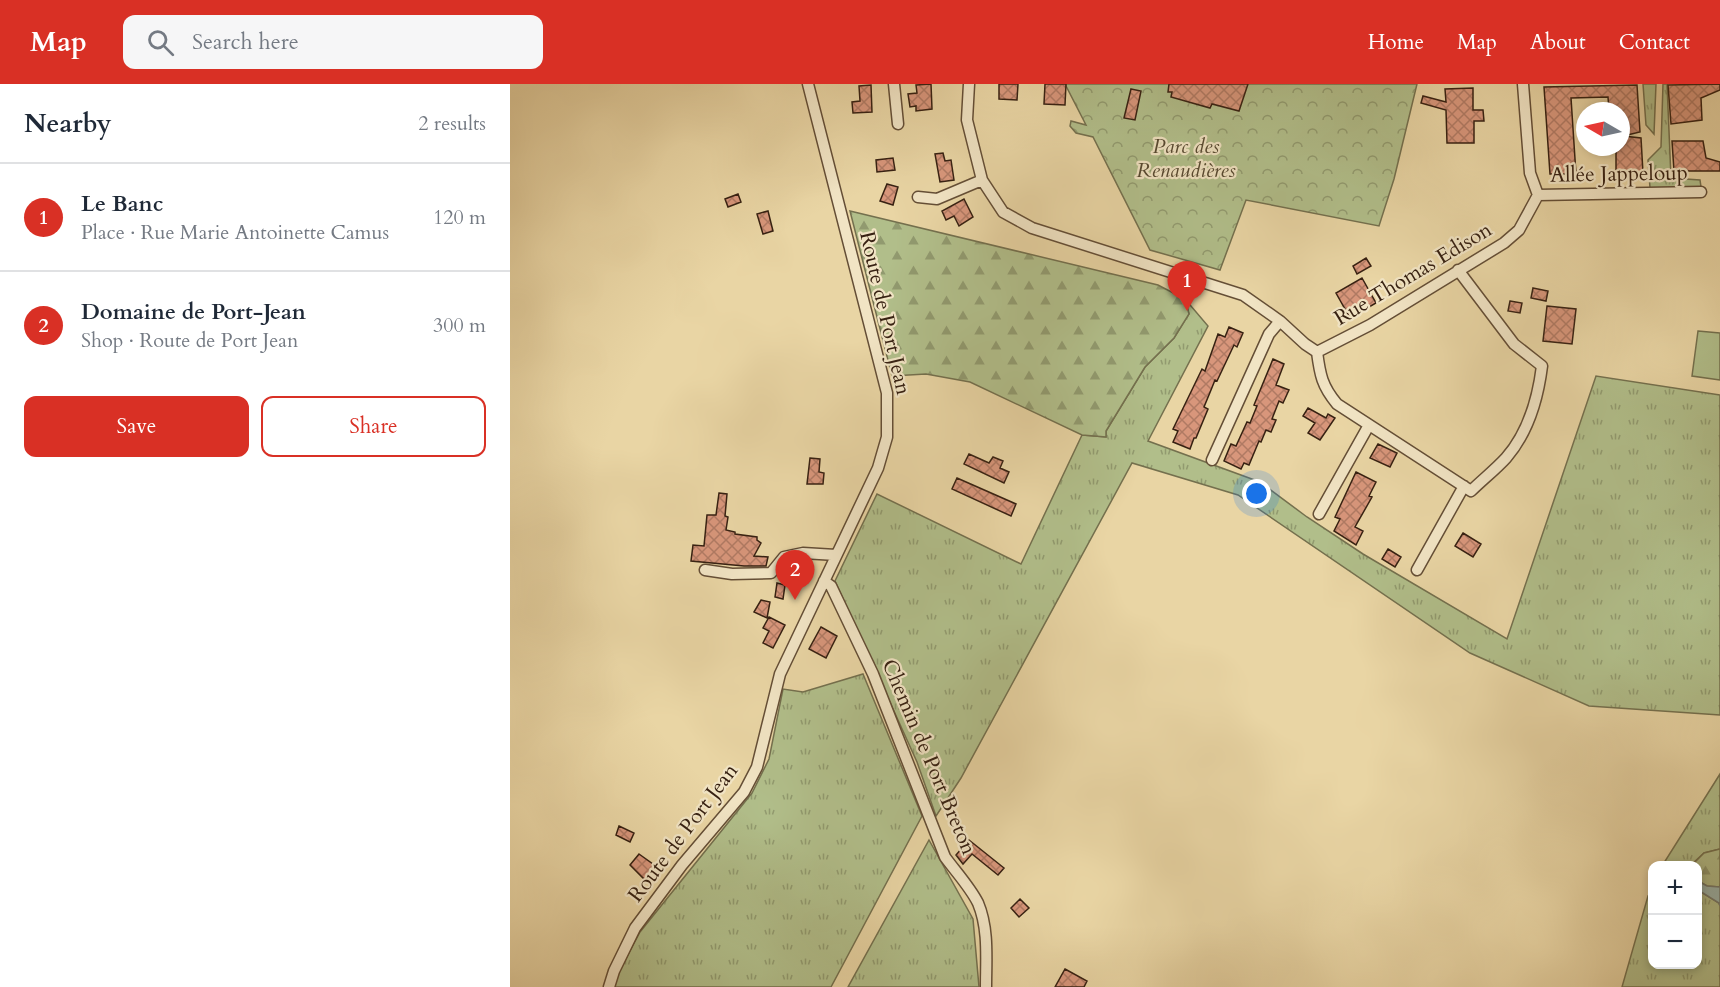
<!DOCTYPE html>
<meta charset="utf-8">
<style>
:root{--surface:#fff;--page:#f6f6f7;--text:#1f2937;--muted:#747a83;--line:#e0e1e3;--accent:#d93025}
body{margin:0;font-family:Cardo,serif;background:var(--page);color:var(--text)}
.controls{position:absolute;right:18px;bottom:18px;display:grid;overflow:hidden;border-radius:12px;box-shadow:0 3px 9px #0003}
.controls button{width:54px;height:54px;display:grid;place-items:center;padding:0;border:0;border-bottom:2px solid var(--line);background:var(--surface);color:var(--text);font:30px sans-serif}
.compass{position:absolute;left:1066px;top:18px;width:54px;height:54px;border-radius:50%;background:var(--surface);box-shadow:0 3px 9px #0003;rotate:279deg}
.you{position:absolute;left:747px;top:410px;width:21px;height:21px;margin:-15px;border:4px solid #fff;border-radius:50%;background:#1a73e8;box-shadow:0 0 0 9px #1a73e833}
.badge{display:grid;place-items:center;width:39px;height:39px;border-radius:50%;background:var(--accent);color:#fff;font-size:20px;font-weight:700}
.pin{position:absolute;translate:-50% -50px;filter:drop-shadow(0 2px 3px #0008)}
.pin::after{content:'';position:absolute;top:32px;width:21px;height:18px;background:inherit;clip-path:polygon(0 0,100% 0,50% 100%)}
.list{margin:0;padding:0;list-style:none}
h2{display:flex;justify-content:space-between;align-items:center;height:78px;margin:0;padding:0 24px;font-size:26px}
h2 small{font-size:20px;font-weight:400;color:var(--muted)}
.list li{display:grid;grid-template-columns:39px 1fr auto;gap:18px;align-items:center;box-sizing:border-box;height:108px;padding:0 24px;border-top:2px solid var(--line)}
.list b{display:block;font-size:22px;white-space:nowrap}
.list p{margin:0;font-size:20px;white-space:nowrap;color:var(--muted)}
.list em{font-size:20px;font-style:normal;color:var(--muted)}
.actions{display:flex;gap:12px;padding:18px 24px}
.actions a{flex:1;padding:14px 0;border:2px solid var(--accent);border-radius:12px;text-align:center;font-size:21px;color:var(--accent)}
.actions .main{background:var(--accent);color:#fff}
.icon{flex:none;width:33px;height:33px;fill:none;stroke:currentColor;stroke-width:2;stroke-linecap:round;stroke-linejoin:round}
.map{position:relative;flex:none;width:1210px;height:903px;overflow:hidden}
header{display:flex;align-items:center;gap:36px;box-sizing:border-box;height:84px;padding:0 30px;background:var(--accent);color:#fff}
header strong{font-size:28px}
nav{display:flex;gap:33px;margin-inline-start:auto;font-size:21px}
.search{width:420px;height:54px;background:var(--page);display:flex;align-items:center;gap:15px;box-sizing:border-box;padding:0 21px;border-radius:12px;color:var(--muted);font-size:22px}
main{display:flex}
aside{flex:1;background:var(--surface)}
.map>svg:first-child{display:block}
.grass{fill:url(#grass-tufts);stroke:#74704e;stroke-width:1.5}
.forest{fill:url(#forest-firs);stroke:#74704e;stroke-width:1.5}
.park{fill:url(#park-crowns);stroke:#74704e;stroke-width:1.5}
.pitch{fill:#b1be8a;stroke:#74704e;stroke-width:1.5}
.water{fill:#9ab6af;stroke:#727a70;stroke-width:1.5}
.building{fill:url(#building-cross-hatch);stroke:#372112;stroke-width:1.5}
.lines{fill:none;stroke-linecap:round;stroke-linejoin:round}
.minor-casing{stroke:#644e36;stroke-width:13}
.minor{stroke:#f1e4c4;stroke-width:10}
.labels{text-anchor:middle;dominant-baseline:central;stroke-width:4.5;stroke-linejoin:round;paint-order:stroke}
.park-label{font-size:21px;font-style:italic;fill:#564830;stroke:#f1e4c4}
.street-label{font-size:21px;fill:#372112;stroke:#f1e4c4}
</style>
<header>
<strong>Map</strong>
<div class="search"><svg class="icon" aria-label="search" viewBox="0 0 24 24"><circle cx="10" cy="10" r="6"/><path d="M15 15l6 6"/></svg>Search here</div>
<nav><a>Home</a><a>Map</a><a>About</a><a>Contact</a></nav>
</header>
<main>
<aside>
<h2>Nearby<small>2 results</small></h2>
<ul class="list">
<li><span class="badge">1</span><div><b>Le Banc</b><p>Place · Rue Marie Antoinette Camus</p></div><em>120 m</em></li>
<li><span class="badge">2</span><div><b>Domaine de Port-Jean</b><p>Shop · Route de Port Jean</p></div><em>300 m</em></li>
</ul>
<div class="actions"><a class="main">Save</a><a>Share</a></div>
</aside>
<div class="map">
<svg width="1210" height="903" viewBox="0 0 1210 903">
<defs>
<pattern id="grass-tufts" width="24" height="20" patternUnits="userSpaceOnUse" patternTransform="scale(1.5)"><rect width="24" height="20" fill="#b1be8a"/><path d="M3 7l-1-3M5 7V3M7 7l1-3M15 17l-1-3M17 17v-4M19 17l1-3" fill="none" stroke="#919a6f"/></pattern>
<pattern id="forest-firs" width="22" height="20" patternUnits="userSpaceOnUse" patternTransform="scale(1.5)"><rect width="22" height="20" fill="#b1be8a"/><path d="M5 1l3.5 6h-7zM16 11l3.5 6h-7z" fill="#919a6f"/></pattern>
<pattern id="park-crowns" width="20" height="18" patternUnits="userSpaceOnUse" patternTransform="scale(1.5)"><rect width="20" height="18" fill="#b1be8a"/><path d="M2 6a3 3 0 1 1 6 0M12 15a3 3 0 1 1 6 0" fill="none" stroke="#919a6f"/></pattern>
<pattern id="building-cross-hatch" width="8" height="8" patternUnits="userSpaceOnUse" patternTransform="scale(1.5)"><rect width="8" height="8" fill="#d8967b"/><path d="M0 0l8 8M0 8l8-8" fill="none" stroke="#b07a63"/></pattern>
</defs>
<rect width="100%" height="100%" fill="#e9d5a4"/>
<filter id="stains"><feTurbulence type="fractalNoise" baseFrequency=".00333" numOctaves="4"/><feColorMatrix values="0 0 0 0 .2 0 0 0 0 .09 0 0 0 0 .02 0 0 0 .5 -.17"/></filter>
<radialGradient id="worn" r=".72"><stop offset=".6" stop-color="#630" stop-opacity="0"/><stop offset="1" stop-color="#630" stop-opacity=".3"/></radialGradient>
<path class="grass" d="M1133,0H1146L1144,50L1136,41Z
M1153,0H1157L1161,94L1190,96L1191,103L1140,104L1138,76L1151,63Z
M675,215L698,242L638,357L750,398L797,433L853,470L997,555L1086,292L1210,311V631L1079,622L960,569L728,411L622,379L451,694L426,732L407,678L325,497L367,410L511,480L572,351L596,353V347L635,283L664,254L679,230Z
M353,590L412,732L321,903H104L106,893L130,848L242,709L259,675L273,605L293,608Z
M1210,690V765L1194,769L1181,781L1152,782Z
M419,756L463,835L469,903H338Z
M1188,806L1209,819L1210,822V903H1112L1138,812L1142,814V880H1188Z"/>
<path class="forest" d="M340,127L648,201L675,215L679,230L664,254L635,283L596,347V353L572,351L460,298L416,290L382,292Z
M1210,765V803L1197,802L1188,797V782H1181L1194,769Z"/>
<path class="park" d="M555,0H907L884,95L869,142L736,116L710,186L640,166L583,53L566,49L560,42L561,37L576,41Z"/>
<path class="pitch" d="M1188,247L1210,249V296L1182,292Z"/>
<path class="water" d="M1188,797L1197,802L1210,803V822L1209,819L1188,806Z"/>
<path class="building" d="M421,0L422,25L406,27V22L400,23L398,10L407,9L406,1Z
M489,0H508L507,16L489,15Z
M535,0H556L555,21L534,20Z
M659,0H738L729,27L702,20L700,24L661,13L662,8H658Z
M1210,0V6L1191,14L1192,36L1161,40L1158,1Z
M361,1L362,28L343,29L342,18L350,17L349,2Z
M1127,1L1130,48L1113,52L1131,54L1133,89L1106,88V63H1111V27H1099L1098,13L1061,14L1066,90H1040L1034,3Z
M963,4V26H973L974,37H964V59H937L936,26L911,19L913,12L936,18L935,5Z
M621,5L631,7L625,36L614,34Z
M1162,57H1193L1196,74L1210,78V87H1164Z
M433,69L435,77L441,76L444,96L430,98L425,70Z
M383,74L385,86L367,88L366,76Z
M377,100L388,103L383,121L370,117Z
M228,110L231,118L218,123L215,115Z
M454,115L463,133L449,142L444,132L436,136L432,127Z
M258,127L263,147L253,150L247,130Z
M856,174L861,182L847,190L843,182Z
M852,194L866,219L840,234L826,209Z
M1023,204L1038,207L1036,217L1021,214Z
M1000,217L1012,219L1010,229L998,227Z
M1037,222L1066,225L1062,260L1033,257Z
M719,243L733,249L727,263L724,261L707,297L705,296L701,306L694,323L698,325L686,354H684L680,365L663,358L668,347L663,345L692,285L695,287L708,250L715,253Z
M763,275L774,280L766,301L779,306L773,319L769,317L762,335L766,336L761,348L756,346L751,358L749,357L739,381L734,379L731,385L714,377L721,360L726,362L737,338L740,339L747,322L744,321Z
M798,324L816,334L818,330L825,334L810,356L798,349L805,339L793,332Z
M868,360L887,369L880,383L860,374Z
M459,370L479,379L483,373L493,377L490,384L499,388L494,399L454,380Z
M300,374L310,375L309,388L314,389L313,400H297Z
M846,388L866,398L859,412L862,413L845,443L853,447L846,461L824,447L830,435L825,433Z
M447,394L506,420L501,432L442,405Z
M209,409L217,410L215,432L218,433L216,446L225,448V450L247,453V456L251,459L244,472L258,473L256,482H234L181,477L183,461L194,462L197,431H206Z
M953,449L971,460L963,473L945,462Z
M878,465L891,473L885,483L872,475Z
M267,499L275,501L273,515L265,513Z
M251,516L260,518L257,534L244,528Z
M259,533L275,541L263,564L253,559L259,547L253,544Z
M311,543L327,552L316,574L299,565Z
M109,742L124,749L120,758L106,751Z
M459,756L494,784L488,791L462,770L453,780L446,771Z
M129,770L147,783L136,797L120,781Z
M510,815L519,824L509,833L501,824Z
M555,885L577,897L574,903H545Z"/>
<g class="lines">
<defs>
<path id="minor" d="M384,0L388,40
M459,0L457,36L472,96L493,128L522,144L733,211L770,237L795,260L807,268
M1013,0L1020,89L1028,111
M1028,111L1191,108
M408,113L427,115L472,96
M807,268C810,291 812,302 827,320L961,407C972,396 985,386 996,374C1018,349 1028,314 1032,282L1004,260L948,186
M807,268L860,241L994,159L1009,146L1028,111
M702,376L759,250L770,237
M809,430L859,341
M195,486L222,490L261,489L274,473L293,469L326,471
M907,486L954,402
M314,497L321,502L363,590L435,773C446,788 460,803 468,819C479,845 476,876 476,903
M99,903L104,887L125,844L172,781L234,708L247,683L270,590L368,384L377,353V309L298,0"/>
</defs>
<use href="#minor" class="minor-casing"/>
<use href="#minor" class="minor"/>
</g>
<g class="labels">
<g class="park-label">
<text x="676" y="62">Parc des<tspan x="676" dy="24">Renaudières</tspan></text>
</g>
<g class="street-label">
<text transform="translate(1109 90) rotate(-1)">Allée Jappeloup</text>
<text transform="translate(903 190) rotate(-31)">Rue Thomas Edison</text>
<text transform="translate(375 229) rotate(77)">Route de Port Jean</text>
<text transform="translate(419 673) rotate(67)">Chemin de Port Breton</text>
<text transform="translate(173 749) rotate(-53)">Route de Port Jean</text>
</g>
</g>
<rect width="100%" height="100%" filter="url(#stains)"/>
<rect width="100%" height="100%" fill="url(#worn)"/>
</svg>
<div class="controls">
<button>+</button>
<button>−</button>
</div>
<svg class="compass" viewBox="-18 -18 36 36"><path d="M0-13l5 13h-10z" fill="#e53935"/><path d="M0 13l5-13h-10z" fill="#747a83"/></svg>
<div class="you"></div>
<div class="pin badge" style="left:677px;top:227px">1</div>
<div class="pin badge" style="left:285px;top:516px">2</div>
</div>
</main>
